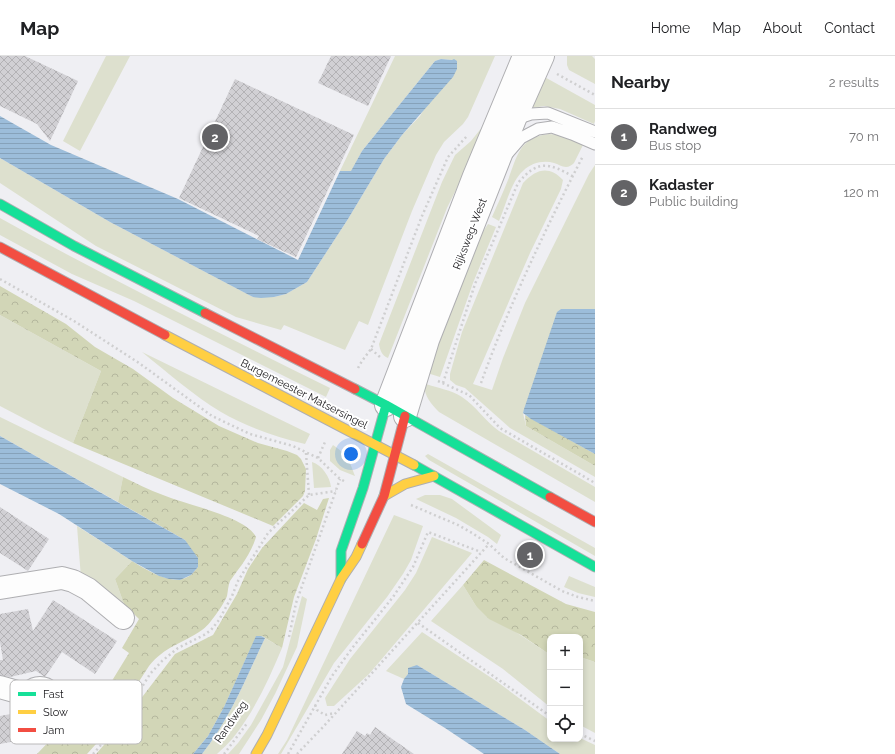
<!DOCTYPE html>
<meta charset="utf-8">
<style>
:root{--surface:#fff;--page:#f2f2f2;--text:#202124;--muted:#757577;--line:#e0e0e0;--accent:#636366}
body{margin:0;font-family:Raleway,sans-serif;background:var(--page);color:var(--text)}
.controls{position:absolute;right:12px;bottom:12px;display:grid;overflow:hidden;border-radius:8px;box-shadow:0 2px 6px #0003}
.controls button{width:36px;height:36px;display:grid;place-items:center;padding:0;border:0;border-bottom:1px solid var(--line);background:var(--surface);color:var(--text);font:20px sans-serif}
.you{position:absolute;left:351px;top:398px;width:14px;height:14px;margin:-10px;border:3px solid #fff;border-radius:50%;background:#1a73e8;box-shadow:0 0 0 6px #1a73e833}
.badge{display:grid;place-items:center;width:26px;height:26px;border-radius:50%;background:var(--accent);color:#fff;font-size:13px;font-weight:700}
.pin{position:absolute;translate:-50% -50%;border:2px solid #fff;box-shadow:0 1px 4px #0006}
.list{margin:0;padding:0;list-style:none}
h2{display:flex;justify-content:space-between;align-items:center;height:52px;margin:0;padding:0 16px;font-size:17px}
h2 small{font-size:13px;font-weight:400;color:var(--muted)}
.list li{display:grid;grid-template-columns:26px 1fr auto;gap:12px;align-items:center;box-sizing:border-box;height:56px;padding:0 16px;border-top:1px solid var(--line)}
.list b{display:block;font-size:15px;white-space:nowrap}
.list p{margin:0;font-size:13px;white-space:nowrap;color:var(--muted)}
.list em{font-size:13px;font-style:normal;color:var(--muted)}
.icon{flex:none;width:22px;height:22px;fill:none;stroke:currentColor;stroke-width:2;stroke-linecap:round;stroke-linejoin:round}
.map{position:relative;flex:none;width:595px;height:698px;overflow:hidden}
header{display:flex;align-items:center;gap:24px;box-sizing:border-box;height:56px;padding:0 20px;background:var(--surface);border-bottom:1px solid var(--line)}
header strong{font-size:19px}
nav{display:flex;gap:22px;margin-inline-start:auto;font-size:14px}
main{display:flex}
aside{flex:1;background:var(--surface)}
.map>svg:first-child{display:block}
.green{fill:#dde0ce}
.forest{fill:url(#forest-crowns)}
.water{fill:url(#water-rules)}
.building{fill:url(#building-cross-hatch)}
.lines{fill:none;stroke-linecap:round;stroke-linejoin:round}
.lane-casing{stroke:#aeaeb1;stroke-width:13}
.street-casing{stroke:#aeaeb1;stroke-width:24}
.fast-casing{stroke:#aeaeb1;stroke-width:11}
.slow-casing{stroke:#aeaeb1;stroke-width:11}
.jam-casing{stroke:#aeaeb1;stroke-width:11}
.path{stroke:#cfcfd0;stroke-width:2.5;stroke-dasharray:2 3;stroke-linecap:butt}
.lane{stroke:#fdfdfd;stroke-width:11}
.street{stroke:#fdfdfd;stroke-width:22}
.fast{stroke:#16e098;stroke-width:9}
.slow{stroke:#ffcf43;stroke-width:9}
.jam{stroke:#f24e42;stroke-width:9}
.labels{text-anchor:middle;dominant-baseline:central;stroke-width:4;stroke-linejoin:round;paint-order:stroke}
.street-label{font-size:11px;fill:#18171a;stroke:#fff}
.key{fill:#fff;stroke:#bab9ba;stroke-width:1}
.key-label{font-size:11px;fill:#18171a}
</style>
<header>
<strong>Map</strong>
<nav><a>Home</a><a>Map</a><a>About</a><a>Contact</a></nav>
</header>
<main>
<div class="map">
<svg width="595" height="698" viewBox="0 0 595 698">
<defs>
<pattern id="forest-crowns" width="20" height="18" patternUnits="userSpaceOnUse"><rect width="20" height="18" fill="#d2d6b7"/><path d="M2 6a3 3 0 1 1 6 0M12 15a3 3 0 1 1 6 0" fill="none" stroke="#b4b79d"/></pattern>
<pattern id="water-rules" width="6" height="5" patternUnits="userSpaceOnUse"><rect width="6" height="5" fill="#9cbdda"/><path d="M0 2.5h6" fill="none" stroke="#86a2ba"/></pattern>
<pattern id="building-cross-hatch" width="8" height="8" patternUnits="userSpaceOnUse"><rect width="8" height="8" fill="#d1d0d4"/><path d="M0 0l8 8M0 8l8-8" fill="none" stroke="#b3b2b5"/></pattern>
</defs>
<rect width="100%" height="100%" fill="#efeff3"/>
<path class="green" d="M106,0H130L80,95L63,85Z
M395,0H495L468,61L463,68L444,86L436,99L412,155L368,269L359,265L345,294L284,269L281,274L236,261L96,190L0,127V102L110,166L253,241H274L286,238L307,226L348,163L384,103L402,79L420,60L452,4L441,3L435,5L362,95L351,116L340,115Z
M567,0H592L595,3V28L569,14L567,9Z
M511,8L477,91L447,152L388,302C382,300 380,294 379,288L442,126L455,99L471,85L483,70Z
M541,19L595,49V65L594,68L560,53L544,50L526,53Z
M549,78L560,79L583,89L574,107C572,109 569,111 566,111C562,111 558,108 554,107C543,104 531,107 523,115C512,124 505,151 499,165L492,161C497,149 503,137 508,124C517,101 519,81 549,78Z
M595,109V253H561L523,357L526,370L595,410V421L510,372L465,332L456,329L450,324V318L462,276L523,127C536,113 549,109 563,124L561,133L530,197L473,328L492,334L503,302L525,247L589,118Z
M0,162C108,222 219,277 330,332L326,341L134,245L72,218L0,179Z
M488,168L496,171L473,227L440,321L424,316L471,194Z
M0,259L101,315L73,387L44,373L0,350Z
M142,296L310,378L305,388C276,381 247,371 221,356C193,339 168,317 142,296Z
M426,328C438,332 451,334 462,341C476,350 485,365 499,375L595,431V446L439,356C431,348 425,341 424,329Z
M0,361L123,421L118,446L0,380Z
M333,389C347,399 349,403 355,420L340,414L330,405V394Z
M428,398L595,492V500L429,404L425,400Z
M312,406C322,409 330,421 331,431L314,432Z
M425,439H440L452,443L501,479L497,488L488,481L456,462L416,443Z
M394,459L423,470L411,504L403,518L387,541L334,607L281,698H278L287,684Z
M77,470L132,505L115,523L124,548L81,522Z
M432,481L472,497L369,618L334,650H327L325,642L350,603L405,534L416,517Z
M569,520L595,531V541L578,537L564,531Z
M463,529L476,550L546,596H550V651L503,613L431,565Z
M302,540L307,543L297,591L275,638L261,664L239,698H228L238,687L251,669L283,611Z
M422,576L496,625L550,665V683H580V682L595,689V698H560L525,674L417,609L404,623L386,615Z
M265,582L282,592C269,623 254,656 233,682C228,688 222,693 217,698H202C230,663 246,622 265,582Z
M580,601L595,606V677L580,669Z"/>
<path class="forest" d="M0,230L66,268L95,291L133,313L173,342L219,370L258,387L287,395L297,399L301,403L306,413L305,435L303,440L273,470L73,387L101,315L0,259Z
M525,359L595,398V410L526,370Z
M123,421C136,427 149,434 163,439C184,448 247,461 256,481C251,498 240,511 230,525C228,530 228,535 227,540C224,548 209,570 202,574C182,588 165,590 149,610L105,678L87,698H37L57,677L87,630L102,641L129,597L122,592L139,563L124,548L115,523L132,505C147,514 175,533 192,518C194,516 196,513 198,511L185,484L118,446Z
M329,442L316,483L294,541L282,592L262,580L249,596L224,651L208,680L193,698H96L117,674L175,598L213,579L237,538L248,513L262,492L304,447L317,454L323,443Z
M484,504L566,548L595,556V606L580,601V581H550V596H546L521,579L489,563L476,550L463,529Z"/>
<path class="water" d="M441,3L452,4L454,3L457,5V13L453,21L402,79L384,103L348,163L307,226L286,238L274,241L261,242L253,241L249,239L110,166L0,102V60L51,89L178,143L298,204L340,115H351L362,95L435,5Z
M561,253H595V398L531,363L523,357L524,353L557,256Z
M0,380L185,484L198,502V511L191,519L180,524L169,523L159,520L132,505L59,458L0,428Z
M256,580H261L265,582C246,622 230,663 202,698H193L208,680L224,651Z
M417,609L525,674L560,698H484L445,672L406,648L401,631L404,623L408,618V612Z"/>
<path class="building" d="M0,0H25L78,25L50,85L37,68L0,50Z
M331,0H391L368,50L318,27Z
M235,23L354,79L296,201L257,183L259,180L179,142Z
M0,451L49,483L28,515L0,497Z
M53,544L117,585L95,618L62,596L45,621L36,615L10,621L0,619V604H3L0,586V558L28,553L33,575Z
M16,657L18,668L28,666L31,682L0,688V660Z
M375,671L414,698H342L357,675L365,680L367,677L370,679Z"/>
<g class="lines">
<defs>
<path id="lane" d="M516,63L531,58L548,57L595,76
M508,97L521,82L538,73L552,71L572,78L595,88"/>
<path id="street" d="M386,349L474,120L524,0
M405,360L428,284L515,63L543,0
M0,532L62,522L73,525L88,533L123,562
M0,631L28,639
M27 645a13 13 0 1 1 26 0a13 13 0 1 1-26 0Z"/>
<path id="fast" d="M0,148L74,190L205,257
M355,333L386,349L550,441
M414,409L595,511
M341,523V495L363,432L386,349"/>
<path id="slow" d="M165,279L414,409
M384,440L405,428L434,420
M256,698L267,679L341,523L356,501L362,488"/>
<path id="jam" d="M0,191L165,279
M205,257L355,333
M550,441L595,466
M362,488L384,440L405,360"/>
</defs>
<use href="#lane" class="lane-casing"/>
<use href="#street" class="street-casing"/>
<use href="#fast" class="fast-casing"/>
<use href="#slow" class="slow-casing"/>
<use href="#jam" class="jam-casing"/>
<path class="path" d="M557,18L595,39
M0,223L74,265L139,307L212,360L250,378L293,390L318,402L340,423L344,425
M371,293L381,302
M358,312L362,305L371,293L422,160L448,101L467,80
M438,325L469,339L500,372L595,427
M443,327L475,228L518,127C538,103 549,107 574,121
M481,327C509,249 545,174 583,100
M306,397L309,439
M318,402L325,386
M411,449L458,469L472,477L489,488L504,502L562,535L578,541L595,545
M418,567L550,660
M289,581L296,547L340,423
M315,649L317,654L325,659L335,657
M580,678L595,685
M93,698L117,671L150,618L162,605L178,592L204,579L211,574L219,564L232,540L238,525L268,477L309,439L336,435
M224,698L248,666
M288,698L332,620L353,591L393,541L413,511L428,476L481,496
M297,698L323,671L489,488"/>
<use href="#lane" class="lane"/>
<use href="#street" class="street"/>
<use href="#fast" class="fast"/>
<use href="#slow" class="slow"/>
<use href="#jam" class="jam"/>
</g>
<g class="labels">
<g class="street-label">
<text transform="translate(470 178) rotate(-69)">Rijksweg-West</text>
<text transform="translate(304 338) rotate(27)">Burgemeester Matsersingel</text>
<text transform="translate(231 666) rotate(-55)">Randweg</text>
</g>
</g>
<rect x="10" y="624" width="132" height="64" rx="6" class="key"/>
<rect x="18" y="636" width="18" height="4" fill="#16e098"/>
<rect x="18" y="654" width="18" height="4" fill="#ffcf43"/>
<rect x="18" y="672" width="18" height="4" fill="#f24e42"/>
<g class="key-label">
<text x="43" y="642">Fast</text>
<text x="43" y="660">Slow</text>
<text x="43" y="678">Jam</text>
</g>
</svg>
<div class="controls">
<button>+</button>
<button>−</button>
<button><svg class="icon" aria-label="locate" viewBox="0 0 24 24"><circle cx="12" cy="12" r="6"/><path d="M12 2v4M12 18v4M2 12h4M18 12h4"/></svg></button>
</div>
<div class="you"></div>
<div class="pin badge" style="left:530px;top:499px">1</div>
<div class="pin badge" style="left:215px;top:81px">2</div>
</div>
<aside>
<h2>Nearby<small>2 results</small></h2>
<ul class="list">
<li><span class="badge">1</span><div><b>Randweg</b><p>Bus stop</p></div><em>70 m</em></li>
<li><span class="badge">2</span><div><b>Kadaster</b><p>Public building</p></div><em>120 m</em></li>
</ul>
</aside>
</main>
